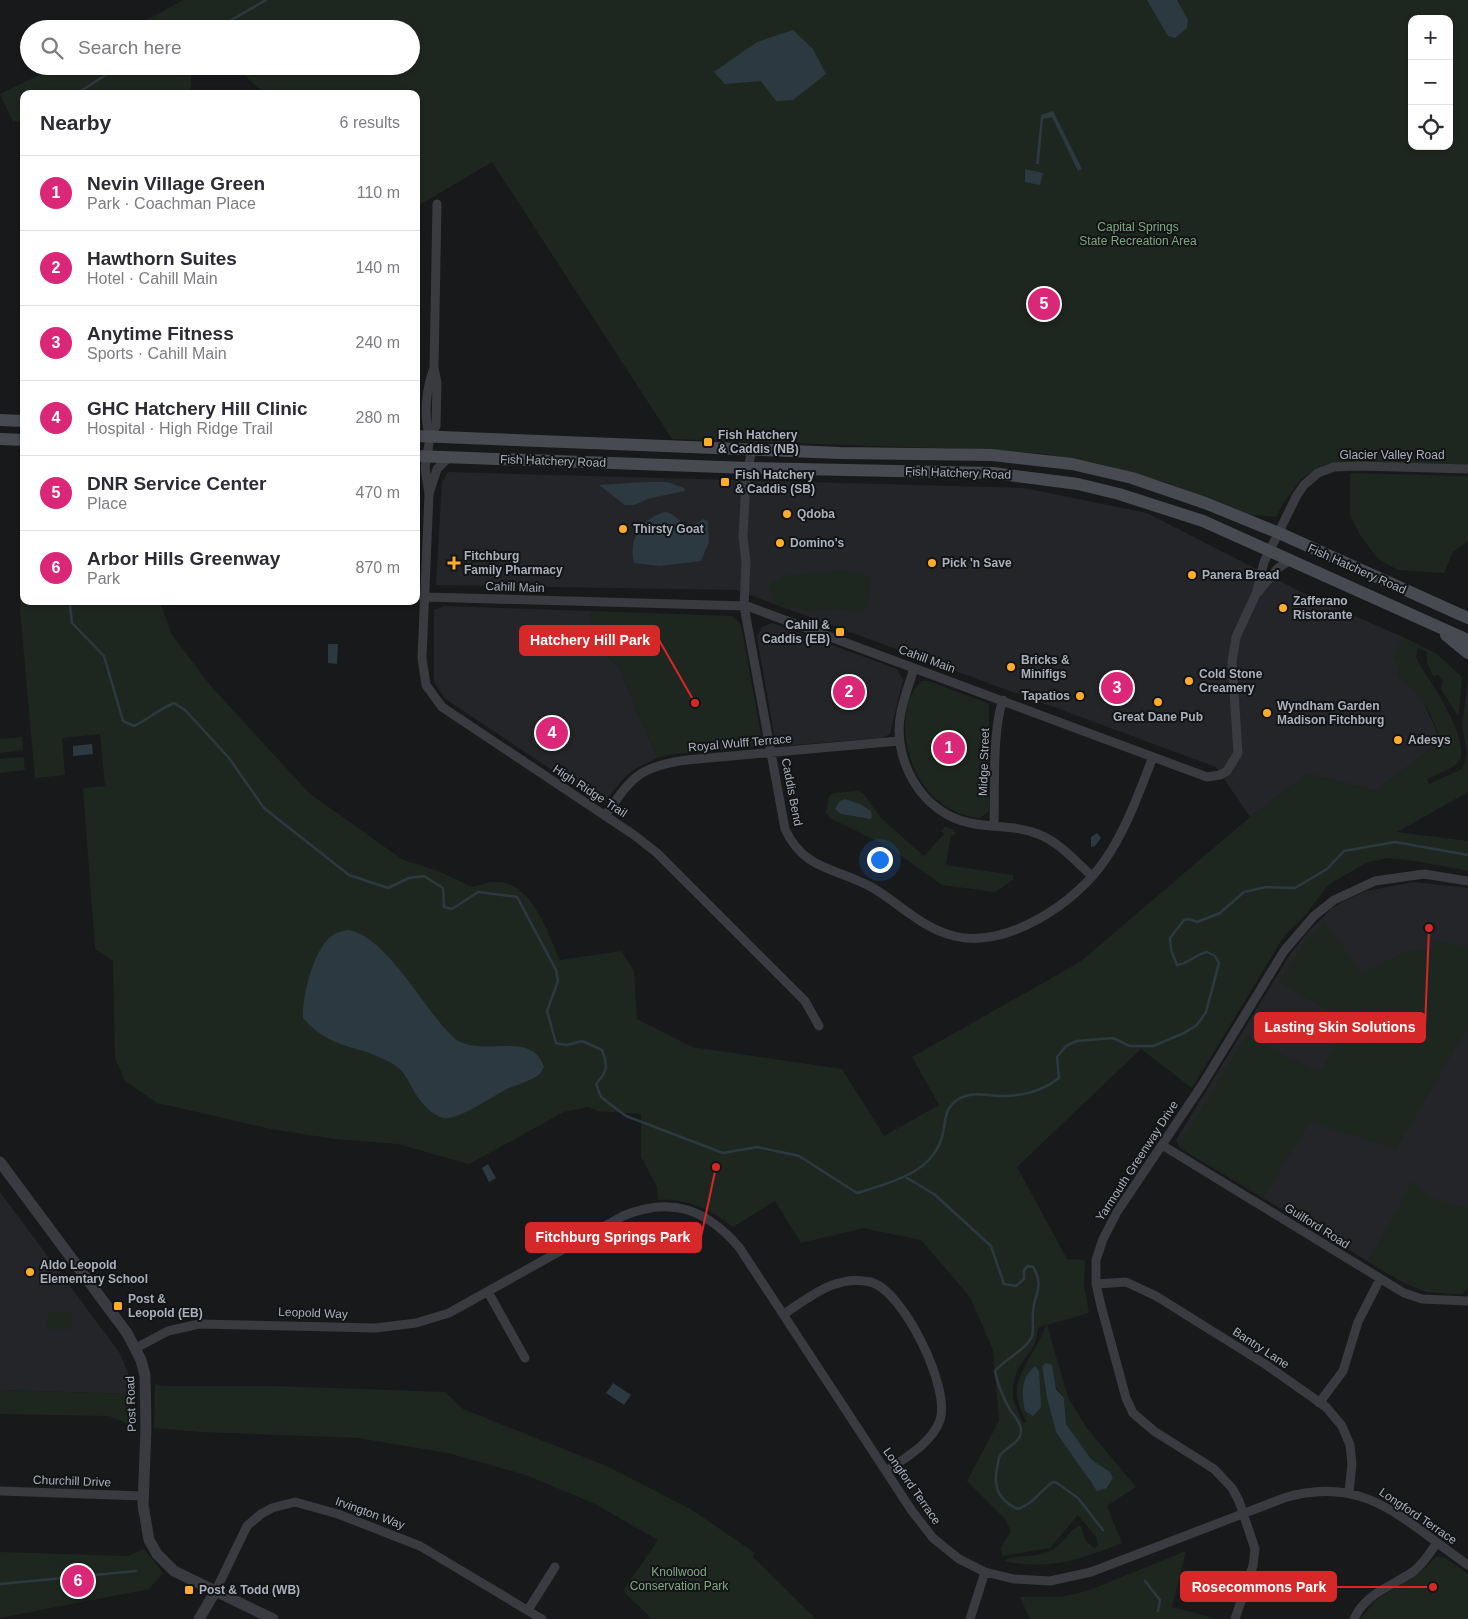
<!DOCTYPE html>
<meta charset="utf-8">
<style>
:root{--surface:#fff;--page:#f7f7f7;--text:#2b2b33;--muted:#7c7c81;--line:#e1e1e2;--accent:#db2777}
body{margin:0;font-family:Arial,sans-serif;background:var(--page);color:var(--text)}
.controls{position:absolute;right:15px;top:15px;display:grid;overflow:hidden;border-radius:10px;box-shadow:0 1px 4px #0004}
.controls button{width:45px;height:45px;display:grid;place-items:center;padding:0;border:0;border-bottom:1px solid var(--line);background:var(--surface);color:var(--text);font:25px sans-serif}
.you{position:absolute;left:879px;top:859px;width:18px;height:18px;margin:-12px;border:4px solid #fff;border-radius:50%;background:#1a73e8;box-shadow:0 0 0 8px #1a73e833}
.badge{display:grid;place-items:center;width:32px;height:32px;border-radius:50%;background:var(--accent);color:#fff;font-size:16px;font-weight:700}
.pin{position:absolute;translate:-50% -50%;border:2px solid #fff;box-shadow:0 1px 5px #0006}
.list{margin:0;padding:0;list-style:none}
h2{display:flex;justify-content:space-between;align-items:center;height:65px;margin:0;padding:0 20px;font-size:21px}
h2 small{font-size:16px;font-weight:400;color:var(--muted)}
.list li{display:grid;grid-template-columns:32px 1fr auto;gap:15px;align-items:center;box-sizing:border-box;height:75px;padding:0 20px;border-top:1px solid var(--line)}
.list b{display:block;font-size:19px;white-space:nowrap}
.list p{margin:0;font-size:16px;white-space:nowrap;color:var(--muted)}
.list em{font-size:16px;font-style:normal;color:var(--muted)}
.icon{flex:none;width:28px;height:28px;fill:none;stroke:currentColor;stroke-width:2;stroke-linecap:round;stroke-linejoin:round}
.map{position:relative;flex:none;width:1468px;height:1619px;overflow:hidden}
.search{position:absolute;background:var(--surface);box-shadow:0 1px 4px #0004;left:20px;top:20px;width:400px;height:55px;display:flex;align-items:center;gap:12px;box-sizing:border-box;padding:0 18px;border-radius:28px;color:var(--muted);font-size:19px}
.panel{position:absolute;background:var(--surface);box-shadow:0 1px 4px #0004;left:20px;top:90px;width:400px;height:515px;border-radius:10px}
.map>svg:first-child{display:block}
.built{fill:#242528}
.green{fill:#1e271f;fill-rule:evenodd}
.water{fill:#2d3940}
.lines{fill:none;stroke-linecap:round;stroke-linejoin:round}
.stream{stroke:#2d3940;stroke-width:2.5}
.minor{stroke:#393b40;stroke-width:9}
.tertiary{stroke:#393b40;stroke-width:11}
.secondary{stroke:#474a51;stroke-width:12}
.poi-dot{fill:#ffac2c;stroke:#131416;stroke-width:2}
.labels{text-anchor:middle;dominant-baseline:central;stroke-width:4;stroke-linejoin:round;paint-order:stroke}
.park-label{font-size:12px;fill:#80a880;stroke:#131416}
.poi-label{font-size:12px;font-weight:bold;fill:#aab0bc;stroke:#131416;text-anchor:start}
.street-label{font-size:12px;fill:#aab0bc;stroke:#131416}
.leader{fill:none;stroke:#d62828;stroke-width:2}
.callout-dot{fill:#d62828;stroke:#131416;stroke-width:2}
.callout{fill:#d62828;stroke:#d62828;stroke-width:2}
.callout-label{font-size:14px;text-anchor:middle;font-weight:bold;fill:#fff}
</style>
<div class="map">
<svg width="1468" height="1619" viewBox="0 0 1468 1619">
<rect width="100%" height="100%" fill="#18191b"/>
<path class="built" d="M448,472L1024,488L1147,513L1311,597L1403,637L1397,676L1412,686L1421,697L1441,741L1376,791L1308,774L1250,817L1216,767L736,590L436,585L442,482Z
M444,606L590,611L592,640L619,667L657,758L635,769L624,778L603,804L444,698L434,681V610Z
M772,623L897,669L903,680L890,734L882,738L782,746L775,740L757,637L762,627Z
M1414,882L1468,888V1288L1462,1294L1426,1292L1404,1283L1180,1148L1176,1140L1289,956L1306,934L1331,909L1344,901L1366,891Z
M0,1192L119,1352L128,1372L131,1394L0,1390Z"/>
<path class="green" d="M183,0H1468V465L1353,462L1324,465L1301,479L1283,504L1276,517L1244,514L1168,483L1100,464L1045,454L994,450L672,439L492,162L416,207V94H265L234,66H411V29H131ZM1412,19H1449V146H1412Z
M58,66H204L191,73V94H24V121L13,122L0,94Z
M22,456L24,601H162L161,605L172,635L210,685L309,793L403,860L438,871L472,887C478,886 485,883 491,882C531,877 547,932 560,960L621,951L634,971L637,1019L692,1047L842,1069L884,1136L939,1105L912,1057L1080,962L1250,817L1308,774L1376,791L1441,741C1432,714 1421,692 1397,676L1398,666L1393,657L1403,637L1437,654L1462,677L1459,713L1457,715L1441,689L1443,680L1438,675L1433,676L1427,662V652L1418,648L1416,657L1419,663C1431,683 1468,735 1460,759C1456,769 1436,774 1427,779L1429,784L1462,769L1467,755L1462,725L1468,680V792L1397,832L1468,841V871L1416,861L1387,858L1366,863L1328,885L1307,913L1283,938L1192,1088L1141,1049L1017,1167L1067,1259L1085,1260L1084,1285L1089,1313L1047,1325L1068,1397L1086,1427L1136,1487L1107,1506L1122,1543C1083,1559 1047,1571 1004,1561C1016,1554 1035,1558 1048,1552C1062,1547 1066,1533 1078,1526H1081L1086,1541L1094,1548L1098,1545L1096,1537L1078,1515L1050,1548L1002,1556L1001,1547L1011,1532L1005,1519L967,1481L999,1421L993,1350L970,1297L921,1240L863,1228L801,1243L775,1201L733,1227C710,1209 687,1198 658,1200L657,1187L641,1157V1114L597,1111L588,1107L564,1112L469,1164L398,1144L335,1139L271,1129L157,1103L125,1081L115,1058L113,961L95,949L83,788L105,786L100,734L62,738L65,775L35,778L20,610ZM1046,1325C1040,1346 1014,1374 1017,1396C1018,1405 1023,1414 1027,1422L1023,1423L1013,1400V1385L1018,1368L1034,1346L1039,1327ZM1042,1367L1064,1398L1066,1424L1077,1442L1091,1459L1110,1472L1113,1478L1107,1488L1091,1484L1070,1448L1056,1432L1047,1398Z
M1350,473L1468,476V541L1453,552L1444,573L1398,570L1378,559L1360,535L1350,515Z
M841,570L859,572L870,578L868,608L855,612L835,609L810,611L779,605L772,598L770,585L782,576Z
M590,611L733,616L741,625L762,740L755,747L674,754L657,758L619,667L592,640Z
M922,681H929L989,704V811L980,818C962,817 945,808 932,795C906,770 892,708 922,681Z
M22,737L23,750L0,753V739Z
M24,757L25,770L0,773V759Z
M857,791L863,793L881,818L924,856L944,834L941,831L945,826L955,831V835H951L946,865L1013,875V880L995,892L942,885L889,847L830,818L826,813L829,796L834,793ZM845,799L870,819L841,814L837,805Z
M1325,921L1361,973L1407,951L1433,950L1434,940L1468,947V1027L1396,1149L1310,1122L1264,1198L1180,1148L1178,1143L1183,1138L1246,1036L1319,1072L1341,1037L1333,1014L1279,982L1308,938Z
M1413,1181L1431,1198L1468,1208V1288L1462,1294C1425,1296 1398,1280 1368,1262Z
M51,1312H72V1329H47V1315Z
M155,1384L163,1386H279L445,1392L463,1409L609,1467L692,1510L755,1553L753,1557L816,1619H652L623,1591L658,1540L595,1504L526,1475L448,1453L358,1438L201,1432L154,1428Z
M0,1390L131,1394V1425L109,1416L0,1414Z
M144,1549L163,1573L149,1589L0,1618V1552L128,1556Z
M1186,1551L1172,1607L1217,1619H1030L1020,1597H1061L1087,1591Z
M1437,1556L1445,1558L1468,1574V1619H1360L1376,1600L1422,1571Z"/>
<path class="water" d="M1147,0H1177L1188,20L1187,28L1175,38L1168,36Z
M793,30L813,49L826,74L793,100L776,101L761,81L725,84L714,72L757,42Z
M1053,111L1082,169L1078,171L1052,117L1043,119L1039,164H1036L1041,115Z
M1025,169L1043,173L1040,185L1025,182Z
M646,482H667L684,488L685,491L651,498L634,505H625L599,485Z
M665,512C677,514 679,524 690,527L703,519L708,521L709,542L701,561L659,566L634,563C628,539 642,518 665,512Z
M328,644H338L337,664L328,663Z
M92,744L93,754L73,756V746Z
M845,799L860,804L871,811L872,817L870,819L841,814L835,809L840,801Z
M1097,833L1101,838L1095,846L1091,847V837Z
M348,930C387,936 424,1010 453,1037C478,1060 532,1028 544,1067L540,1074C529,1082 517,1084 505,1090C491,1097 458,1121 443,1118C435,1116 425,1107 420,1100C410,1087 407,1072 393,1064C358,1043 333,1052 303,1018C302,996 314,947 333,935C337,932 343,931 348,930Z
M488,1164L496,1178L489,1182L482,1168Z
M1046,1363L1052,1365L1056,1389L1064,1398L1066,1424L1091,1459L1110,1472L1113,1478L1107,1488L1097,1491L1056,1432L1047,1398L1042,1366Z
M1035,1366L1039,1371L1041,1407L1033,1416L1025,1411C1022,1395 1020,1378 1035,1366Z
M613,1383L631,1395L624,1405L606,1393Z"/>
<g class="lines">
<path class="stream" d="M216,29L266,0
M76,94L120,66
M66,601L70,605L72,623L104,656L123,721L134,726C149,719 159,709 174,703L185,710L229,758L264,808L349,875L388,888L409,878L424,876L443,888L444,907L452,909L478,892L517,897L556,970L558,981L547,1011L556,1043L567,1045L582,1041L602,1050C608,1066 608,1071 596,1084L601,1097L626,1116L723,1153L757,1147L799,1156L857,1193C889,1183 935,1173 943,1133C946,1120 944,1109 957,1100C972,1090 985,1096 1002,1096C1022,1096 1043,1091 1059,1078L1057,1057L1066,1046L1077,1041L1113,1038L1130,1046H1153L1184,1033L1197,1025L1206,1012L1219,963L1215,956L1207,952C1196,954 1188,964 1177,965L1171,950L1170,938L1184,920L1189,919L1197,922L1220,913L1244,892L1266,887L1295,888L1327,869L1344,851L1395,842L1468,855
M907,1178L934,1194L991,1246L1004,1284L1016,1286L1024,1279V1270L1028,1266L1033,1267C1045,1287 1034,1293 1033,1312C1032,1319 1034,1330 1032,1336C1026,1350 1005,1359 995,1371C997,1383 1003,1397 1009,1408C1013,1416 1021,1421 1021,1431C1021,1442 1007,1447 1001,1454C998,1457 998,1464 997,1469C993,1487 999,1501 1018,1509C1034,1503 1039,1492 1053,1482L1057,1483L1078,1498L1103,1530
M1145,1581L1160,1600L1158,1611
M0,1584L136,1571"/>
<path class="minor" d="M437,204L434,368L437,383L436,426L430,437L425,468L429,494L422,658L426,685L442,707L634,835L657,853L805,1001L819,1026
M430,437C423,416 426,389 434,368
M752,448L746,481L743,537L746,562L744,606L785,829C804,871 838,868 873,888C900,904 922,928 954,936C1006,950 1077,902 1105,860C1127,828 1139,792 1153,757
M429,494L437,469L448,458
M1258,592L1278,568L1291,560
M425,597L747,606L1153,757L1207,777L1220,775L1227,771L1238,753L1232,662L1236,637L1256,594L1264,562L1297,495L1304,485L1318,473L1334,467L1361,466L1468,469
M914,668C910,682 904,697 901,712C891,759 922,814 970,823C993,828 1016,825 1038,834C1059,842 1075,861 1092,876
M605,816C631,778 639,766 687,760L899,741
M994,825C995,791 992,730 1003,700
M1162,1145L1404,1293L1422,1299L1468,1301
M1096,1284L1126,1282L1156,1296L1265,1364L1326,1407L1342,1426L1350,1445L1352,1464L1349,1492
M488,1292L525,1358
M784,1314C810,1297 836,1274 870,1282C903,1289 951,1389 940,1420C932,1443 905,1458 886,1471
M136,1348L168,1331L199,1324L376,1328L416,1323L449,1313L623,1216C671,1196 706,1209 739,1247L912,1511L933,1538L959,1559L985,1572L1014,1579L1050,1581L1091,1572L1284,1498C1366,1473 1405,1522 1468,1565
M1319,1403L1343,1371L1358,1322L1380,1279
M0,1491L143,1496
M215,1592L247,1526L261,1514L272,1508L295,1502L338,1514L420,1546L542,1619
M528,1610L555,1567
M970,1619L985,1572
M1235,1619L1253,1566L1255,1549L1239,1501L1232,1488L1214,1469L1154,1431L1133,1413L1126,1398L1101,1306L1096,1284V1260L1103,1239L1117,1212L1202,1085L1284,951L1314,916L1334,900L1375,881L1424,874L1468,881
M1354,1619C1365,1593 1393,1586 1414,1571C1423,1564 1430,1553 1436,1544"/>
<path class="tertiary" d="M0,1162L127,1333L141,1360L145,1375L146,1428L143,1505L149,1540L157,1554L174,1571L273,1619
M199,1619L215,1592"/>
<path class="secondary" d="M0,420L24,421
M416,436L840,453L992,455L1072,464L1132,478L1205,503L1279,533L1468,618
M0,439L24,440
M416,456L749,468L993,473L1078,484L1119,494L1203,521L1468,640
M1446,635L1468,653"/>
</g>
<g class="poi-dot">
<rect x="703" y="437" width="10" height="10" rx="2.5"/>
<rect x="720" y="477" width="10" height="10" rx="2.5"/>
<circle cx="787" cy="514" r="5"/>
<circle cx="623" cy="529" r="5"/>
<circle cx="780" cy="543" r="5"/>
<path d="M451.5 555.5h5v5h5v5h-5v5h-5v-5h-5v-5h5z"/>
<circle cx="932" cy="563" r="5"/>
<circle cx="1192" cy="575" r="5"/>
<circle cx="1283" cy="608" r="5"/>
<rect x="835" y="627" width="10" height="10" rx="2.5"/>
<circle cx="1011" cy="667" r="5"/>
<circle cx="1189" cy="681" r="5"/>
<circle cx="1080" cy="696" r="5"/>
<circle cx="1158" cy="702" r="5"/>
<circle cx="1267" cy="713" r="5"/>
<circle cx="1398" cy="740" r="5"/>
<circle cx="30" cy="1272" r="5"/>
<rect x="113" y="1301" width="10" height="10" rx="2.5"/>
<rect x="184" y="1585" width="10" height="10" rx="2.5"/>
</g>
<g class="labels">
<g class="park-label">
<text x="1138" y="227">Capital Springs<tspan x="1138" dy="14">State Recreation Area</tspan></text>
<text x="679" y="1572">Knollwood<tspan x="679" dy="14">Conservation Park</tspan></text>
</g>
<g class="poi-label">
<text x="718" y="435">Fish Hatchery<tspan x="718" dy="14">&amp; Caddis (NB)</tspan></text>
<text x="735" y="475">Fish Hatchery<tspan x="735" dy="14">&amp; Caddis (SB)</tspan></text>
<text x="797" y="514">Qdoba</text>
<text x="633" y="529">Thirsty Goat</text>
<text x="790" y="543">Domino's</text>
<text x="464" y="556">Fitchburg<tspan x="464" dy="14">Family Pharmacy</tspan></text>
<text x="942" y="563">Pick 'n Save</text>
<text x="1202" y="575">Panera Bread</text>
<text x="1293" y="601">Zafferano<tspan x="1293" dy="14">Ristorante</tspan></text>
<text x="830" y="625" text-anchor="end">Cahill &amp;<tspan x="830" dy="14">Caddis (EB)</tspan></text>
<text x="1021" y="660">Bricks &amp;<tspan x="1021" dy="14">Minifigs</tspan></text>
<text x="1199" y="674">Cold Stone<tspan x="1199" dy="14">Creamery</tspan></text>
<text x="1070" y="696" text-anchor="end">Tapatios</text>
<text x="1277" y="706">Wyndham Garden<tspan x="1277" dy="14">Madison Fitchburg</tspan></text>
<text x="1158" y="717" text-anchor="middle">Great Dane Pub</text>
<text x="1408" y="740">Adesys</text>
<text x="40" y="1265">Aldo Leopold<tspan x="40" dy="14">Elementary School</tspan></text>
<text x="128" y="1299">Post &amp;<tspan x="128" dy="14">Leopold (EB)</tspan></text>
<text x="199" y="1590">Post &amp; Todd (WB)</text>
</g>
<g class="street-label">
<text x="1392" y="455">Glacier Valley Road</text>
<text transform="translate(553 461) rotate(2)">Fish Hatchery Road</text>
<text transform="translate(958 473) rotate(2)">Fish Hatchery Road</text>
<text transform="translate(1357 569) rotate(24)">Fish Hatchery Road</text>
<text transform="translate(515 587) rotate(2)">Cahill Main</text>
<text transform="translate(927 659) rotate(20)">Cahill Main</text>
<text transform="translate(740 743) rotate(-5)">Royal Wulff Terrace</text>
<text transform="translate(984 762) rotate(-88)">Midge Street</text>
<text transform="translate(590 791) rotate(33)">High Ridge Trail</text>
<text transform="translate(792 792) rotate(79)">Caddis Bend</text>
<text transform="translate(1137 1161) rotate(-57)">Yarmouth Greenway Drive</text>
<text transform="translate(1317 1226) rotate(32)">Guilford Road</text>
<text transform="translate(313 1313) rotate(2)">Leopold Way</text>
<text transform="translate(1261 1348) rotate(33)">Bantry Lane</text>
<text transform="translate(131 1404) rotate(-92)">Post Road</text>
<text transform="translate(72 1481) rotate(2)">Churchill Drive</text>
<text transform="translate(912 1486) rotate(55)">Longford Terrace</text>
<text transform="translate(370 1513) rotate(20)">Irvington Way</text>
<text transform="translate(1418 1516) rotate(34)">Longford Terrace</text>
</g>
</g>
<path class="leader" d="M695 703L659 640M1429 928L1425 1027M716 1167L701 1237M1433 1587L1336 1587"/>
<g class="callout-dot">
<circle cx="695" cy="703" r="5"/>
<circle cx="1429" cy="928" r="5"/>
<circle cx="716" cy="1167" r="5"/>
<circle cx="1433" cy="1587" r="5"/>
</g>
<g class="callout">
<rect x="520" y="626" width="139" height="29" rx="5"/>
<rect x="1255" y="1013" width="170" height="29" rx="5"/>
<rect x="526" y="1223" width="175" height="29" rx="5"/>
<rect x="1181" y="1572" width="155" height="29" rx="5"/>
</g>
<g class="callout-label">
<text x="590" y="645">Hatchery Hill Park</text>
<text x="1340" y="1032">Lasting Skin Solutions</text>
<text x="613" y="1242">Fitchburg Springs Park</text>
<text x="1259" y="1592">Rosecommons Park</text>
</g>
</svg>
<div class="controls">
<button>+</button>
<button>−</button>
<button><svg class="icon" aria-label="locate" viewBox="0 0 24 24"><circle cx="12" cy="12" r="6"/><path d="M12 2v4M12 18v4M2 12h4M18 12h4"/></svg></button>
</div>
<div class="you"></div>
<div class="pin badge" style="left:949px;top:748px">1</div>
<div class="pin badge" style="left:849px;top:692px">2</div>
<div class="pin badge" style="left:1117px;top:688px">3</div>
<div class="pin badge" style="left:552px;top:733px">4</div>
<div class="pin badge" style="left:1044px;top:304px">5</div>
<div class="pin badge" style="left:78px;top:1581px">6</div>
<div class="search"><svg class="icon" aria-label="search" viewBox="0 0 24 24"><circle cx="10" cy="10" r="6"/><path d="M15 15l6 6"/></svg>Search here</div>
<section class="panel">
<h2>Nearby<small>6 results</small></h2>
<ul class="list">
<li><span class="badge">1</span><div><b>Nevin Village Green</b><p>Park · Coachman Place</p></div><em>110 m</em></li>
<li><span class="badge">2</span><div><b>Hawthorn Suites</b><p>Hotel · Cahill Main</p></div><em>140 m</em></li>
<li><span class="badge">3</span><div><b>Anytime Fitness</b><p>Sports · Cahill Main</p></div><em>240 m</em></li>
<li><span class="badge">4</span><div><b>GHC Hatchery Hill Clinic</b><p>Hospital · High Ridge Trail</p></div><em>280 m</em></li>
<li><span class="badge">5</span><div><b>DNR Service Center</b><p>Place</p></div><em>470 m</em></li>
<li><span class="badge">6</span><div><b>Arbor Hills Greenway</b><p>Park</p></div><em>870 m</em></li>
</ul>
</section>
</div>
